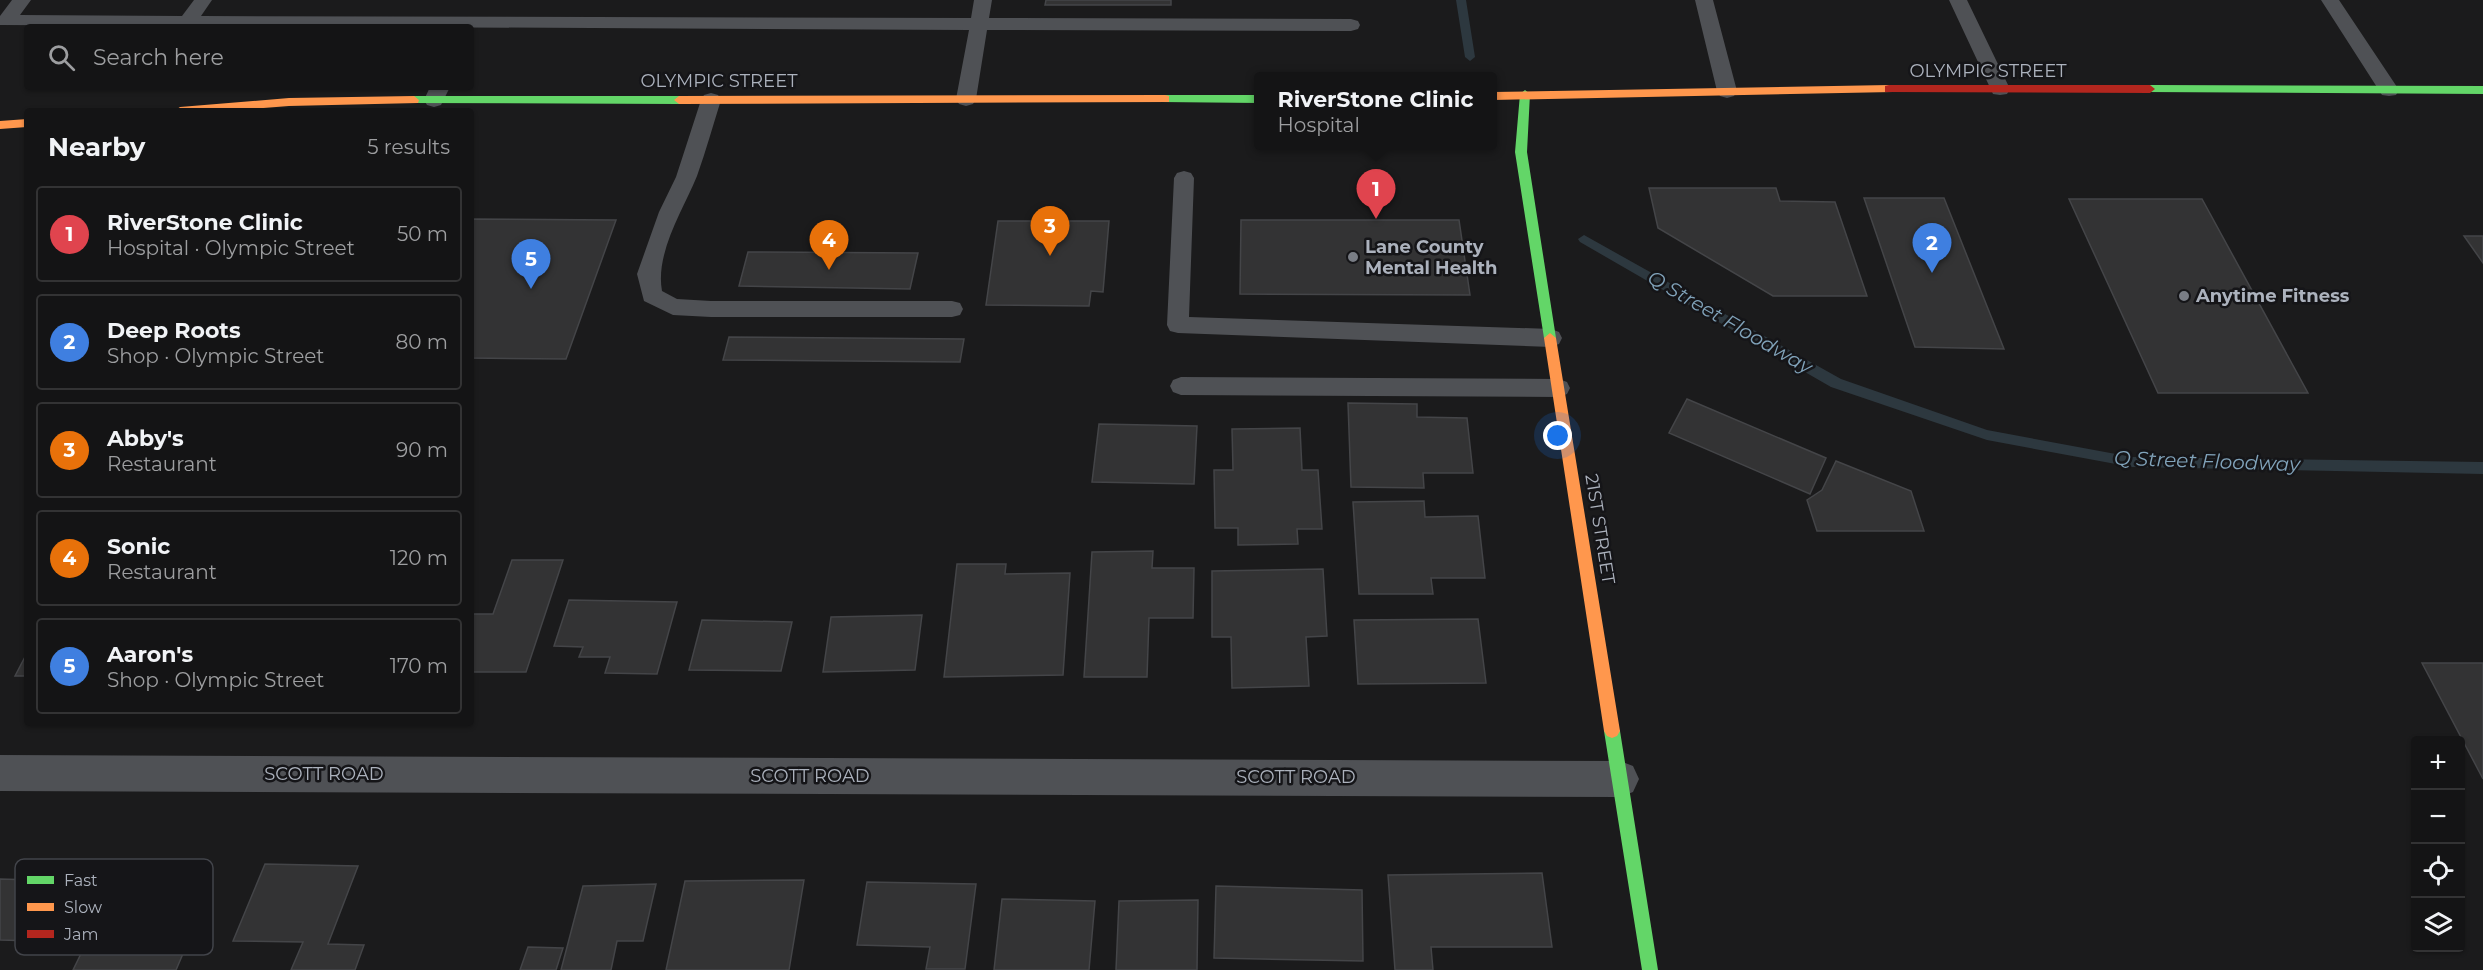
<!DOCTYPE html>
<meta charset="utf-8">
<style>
:root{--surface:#141415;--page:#212122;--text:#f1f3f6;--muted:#9d9ea0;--line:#333334;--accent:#ea580c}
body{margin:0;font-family:Montserrat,sans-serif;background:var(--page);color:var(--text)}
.controls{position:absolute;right:18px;bottom:18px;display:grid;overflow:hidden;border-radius:6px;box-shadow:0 2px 4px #0004}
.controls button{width:54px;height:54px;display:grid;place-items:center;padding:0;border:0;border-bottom:2px solid var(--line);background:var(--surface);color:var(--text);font:30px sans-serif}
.you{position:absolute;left:1558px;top:436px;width:21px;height:21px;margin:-15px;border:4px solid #fff;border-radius:50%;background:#1a73e8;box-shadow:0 0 0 9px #1a73e833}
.badge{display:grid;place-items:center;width:39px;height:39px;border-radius:50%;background:var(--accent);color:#fff;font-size:20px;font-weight:700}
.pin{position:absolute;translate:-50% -50px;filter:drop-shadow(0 2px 3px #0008)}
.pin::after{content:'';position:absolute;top:32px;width:21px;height:18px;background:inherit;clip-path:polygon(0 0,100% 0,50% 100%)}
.popup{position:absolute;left:1254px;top:72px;width:243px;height:78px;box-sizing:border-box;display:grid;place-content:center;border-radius:6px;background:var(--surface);filter:drop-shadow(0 2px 4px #0005);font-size:20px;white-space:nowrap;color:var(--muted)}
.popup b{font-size:22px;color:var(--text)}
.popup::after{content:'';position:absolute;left:50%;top:100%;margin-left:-12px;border:12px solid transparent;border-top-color:var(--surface)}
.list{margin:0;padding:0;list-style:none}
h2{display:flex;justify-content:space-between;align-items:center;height:78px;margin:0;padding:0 24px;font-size:26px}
h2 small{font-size:20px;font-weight:400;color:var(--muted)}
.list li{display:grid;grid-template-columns:39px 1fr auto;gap:18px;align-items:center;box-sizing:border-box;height:96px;margin:0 12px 12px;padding:0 12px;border:2px solid var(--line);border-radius:6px}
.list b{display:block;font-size:22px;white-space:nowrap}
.list p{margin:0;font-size:20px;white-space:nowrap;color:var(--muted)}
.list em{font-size:20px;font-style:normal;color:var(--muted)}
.icon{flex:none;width:33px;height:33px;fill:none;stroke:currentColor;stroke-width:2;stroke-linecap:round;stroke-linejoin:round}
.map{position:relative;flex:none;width:2483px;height:970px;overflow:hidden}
.search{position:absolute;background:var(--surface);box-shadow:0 2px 4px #0004;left:24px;top:24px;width:450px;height:66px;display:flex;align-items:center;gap:15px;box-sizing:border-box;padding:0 21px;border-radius:6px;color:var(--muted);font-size:22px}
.panel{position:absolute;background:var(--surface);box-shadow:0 2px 4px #0004;left:24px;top:108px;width:450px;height:618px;border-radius:6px}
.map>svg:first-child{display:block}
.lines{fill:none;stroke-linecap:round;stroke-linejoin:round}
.stream{fill:#2d383f;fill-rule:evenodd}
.building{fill:#333334;stroke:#444548;stroke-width:1.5}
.lane{fill:#4f5155;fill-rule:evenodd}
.street{fill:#4f5155;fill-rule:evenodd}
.fast{fill:#63d668;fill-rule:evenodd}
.slow{fill:#ff974d;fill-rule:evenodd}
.jam{fill:#b3261e;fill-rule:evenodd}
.poi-dot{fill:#797d85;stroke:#151518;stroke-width:2}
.labels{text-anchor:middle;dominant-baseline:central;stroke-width:5;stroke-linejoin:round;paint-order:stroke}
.street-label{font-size:18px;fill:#acb2bd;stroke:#151518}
.poi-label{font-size:18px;font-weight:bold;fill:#acb2bd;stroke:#151518;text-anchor:start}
.water-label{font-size:20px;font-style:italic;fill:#81a3ba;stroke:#151518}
.key{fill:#151518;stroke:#42444a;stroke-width:1.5}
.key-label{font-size:16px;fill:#acb2bd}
</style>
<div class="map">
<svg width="2483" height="970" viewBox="0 0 2483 970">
<rect width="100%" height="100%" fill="#1b1b1c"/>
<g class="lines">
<path class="stream" d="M1456,0H1466L1475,57L1470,61L1465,57Z
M1584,235L1841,379L1987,430L2132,457L2483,462V474L2132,467L1987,440L1831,387L1580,242L1578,239Z"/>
</g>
<path class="building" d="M1046,0H1171V5H1045Z
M1649,188H1776L1780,201L1835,202L1867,296H1773L1658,228Z
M1864,198H1944L2004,349L1915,347Z
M2069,199H2202L2308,393H2158Z
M471,219L616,220L566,359L471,358Z
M1241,220H1459L1470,295L1240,294Z
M998,221H1109L1103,292L1091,291L1089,306L986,305Z
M2464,236H2483V263Z
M748,252L918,253L910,289L739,286Z
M729,337L964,339L960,362L723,360Z
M1687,399L1826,458L1810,494L1669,433Z
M1348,403L1417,404V417L1467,418L1473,473H1423L1424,488L1351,487Z
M1099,424L1197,426L1194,484L1092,482Z
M1300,428L1302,470H1318L1322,529H1297L1298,544L1238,545V528H1215L1214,470H1233L1232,429Z
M1836,461L1911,491L1924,531H1817L1807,500L1822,490Z
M1424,501L1425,517L1478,516L1485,578H1431L1433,594H1359L1353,502Z
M1153,551L1152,568H1194L1193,618H1149L1147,677H1084L1092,552Z
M512,560H563L526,672H471V614H493Z
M957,564H1006L1005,574L1070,573L1063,675L944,677Z
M1323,569L1327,636L1306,637L1309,686L1232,688L1231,637H1212V571Z
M569,600L677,602L657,674L605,673L610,657H579L583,647L554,646Z
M922,615L915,670L823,672L831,617Z
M1478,619L1486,683L1358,684L1354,620Z
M702,620L792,622L781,671L689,670Z
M27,653V676H15Z
M2422,663H2483V779Z
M265,864L358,866L328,944L364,945L355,970H291L303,942L233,941Z
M1542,873L1552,947H1431L1433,970H1395L1388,875Z
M119,876L186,878L167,920L197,921L176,970H73Z
M0,879L66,881L35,941L0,940Z
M804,880L789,970H666L685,881Z
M867,882L976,884L965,969H926L930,947L857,945Z
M656,884L643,941H617L611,970H561L583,886Z
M1216,886L1362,890L1363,961L1214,958Z
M1002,899L1095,901L1089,970H994Z
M1198,900L1197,970H1116L1119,901Z
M528,947L563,948L556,970H520Z"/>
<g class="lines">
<path class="lane" d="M12,0H31L20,15L182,16L194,0H212L201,16L971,18L974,0H992L989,18L1351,19L1358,21L1360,25L1358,29L1351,31L987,30L976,99L973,104L966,106L959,104L956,99L969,30L0,25V16Z
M1695,0H1713L1737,91L1734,96L1727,98L1720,96L1717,91Z
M1949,0H1967L2010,89L2007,94L2000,95L1993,94Z
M2321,0H2339L2399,90L2396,95L2389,96L2382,95Z
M430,87H450L441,105L434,107L427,105L424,100Z
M711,93L718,95L721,100C713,125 706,151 697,176C683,210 655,253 662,291L677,299L711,301H952L960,303L963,309L960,315L952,317H711L673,315L644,301L637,274L659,212L676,177L701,100L704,95Z
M1184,171L1191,173L1194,178L1189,317L1551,329L1559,332L1562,338L1559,344L1551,347L1178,333L1170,331L1167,325L1174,178L1177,173Z
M1181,377L1559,379L1567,382L1570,388L1567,394L1559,397L1181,395L1173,392L1170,386L1173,380Z"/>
<path class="street" d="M0,755L1620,761L1633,766L1639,779L1633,792L1620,797L0,791Z"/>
<path class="fast" d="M2150,85L2483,86V94L2146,92V86Z
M1525,90L1530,94L1527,152L1556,338L1550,343L1544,338L1515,152L1520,94Z
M1165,95H1259V103L1161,102V96Z
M414,96H679L684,100L679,104L410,103L409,100Z
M1612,724L1617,726L1620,731L1658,970H1642L1604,731L1607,726Z"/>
<path class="slow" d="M1889,85L1893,86V92L1493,100V92Z
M1165,95L1169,96V102L679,104L674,100L679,96Z
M414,96L419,100L418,103L289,106L225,111H174L180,107L289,98Z
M27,119V127L0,129V121Z
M1550,333L1556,338L1620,731L1617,736L1612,738L1607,736L1604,731L1544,338Z"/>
<path class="jam" d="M1889,85H2150L2155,89L2150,93L1885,92V86Z"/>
</g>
<g class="poi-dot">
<circle cx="1353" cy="257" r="6"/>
<circle cx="2184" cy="296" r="6"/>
</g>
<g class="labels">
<g class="street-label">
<text x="1988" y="71">OLYMPIC STREET</text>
<text x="719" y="81">OLYMPIC STREET</text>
<text transform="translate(1600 529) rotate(81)">21ST STREET</text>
<text x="324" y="774">SCOTT ROAD</text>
<text x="810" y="776">SCOTT ROAD</text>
<text x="1296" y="777">SCOTT ROAD</text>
</g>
<g class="poi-label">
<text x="1365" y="247">Lane County<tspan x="1365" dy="21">Mental Health</tspan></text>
<text x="2196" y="296">Anytime Fitness</text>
</g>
<g class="water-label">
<text transform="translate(1730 322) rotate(30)">Q Street Floodway</text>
<text transform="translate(2207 461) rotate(2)">Q Street Floodway</text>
</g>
</g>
<rect x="15" y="859" width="198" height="96" rx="9" class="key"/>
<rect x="27" y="876" width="27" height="8" fill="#63d668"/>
<rect x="27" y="903" width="27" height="8" fill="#ff974d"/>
<rect x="27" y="930" width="27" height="8" fill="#b3261e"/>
<g class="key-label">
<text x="64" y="886">Fast</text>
<text x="64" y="913">Slow</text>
<text x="64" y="940">Jam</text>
</g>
</svg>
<div class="controls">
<button>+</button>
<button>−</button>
<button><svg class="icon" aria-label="locate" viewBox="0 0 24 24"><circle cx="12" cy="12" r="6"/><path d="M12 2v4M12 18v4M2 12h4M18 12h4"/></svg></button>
<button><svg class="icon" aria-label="layers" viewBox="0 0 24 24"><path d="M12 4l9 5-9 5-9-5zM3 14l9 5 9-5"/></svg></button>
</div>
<div class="you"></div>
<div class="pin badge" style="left:1376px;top:219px;background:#e0444e">1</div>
<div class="popup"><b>RiverStone Clinic</b>Hospital</div>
<div class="pin badge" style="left:1932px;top:273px;background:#3f7fe0">2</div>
<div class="pin badge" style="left:1050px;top:256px;background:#e8710a">3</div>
<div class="pin badge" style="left:829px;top:270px;background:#e8710a">4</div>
<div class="pin badge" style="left:531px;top:289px;background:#3f7fe0">5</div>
<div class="search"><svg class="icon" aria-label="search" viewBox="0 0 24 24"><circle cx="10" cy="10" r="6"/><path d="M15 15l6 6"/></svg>Search here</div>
<section class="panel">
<h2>Nearby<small>5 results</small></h2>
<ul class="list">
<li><span class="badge" style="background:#e0444e">1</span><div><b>RiverStone Clinic</b><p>Hospital · Olympic Street</p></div><em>50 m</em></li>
<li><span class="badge" style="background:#3f7fe0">2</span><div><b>Deep Roots</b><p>Shop · Olympic Street</p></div><em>80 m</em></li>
<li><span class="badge" style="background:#e8710a">3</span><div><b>Abby's</b><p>Restaurant</p></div><em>90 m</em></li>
<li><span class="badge" style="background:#e8710a">4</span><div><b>Sonic</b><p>Restaurant</p></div><em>120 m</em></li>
<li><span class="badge" style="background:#3f7fe0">5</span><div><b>Aaron's</b><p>Shop · Olympic Street</p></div><em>170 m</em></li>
</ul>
</section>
</div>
